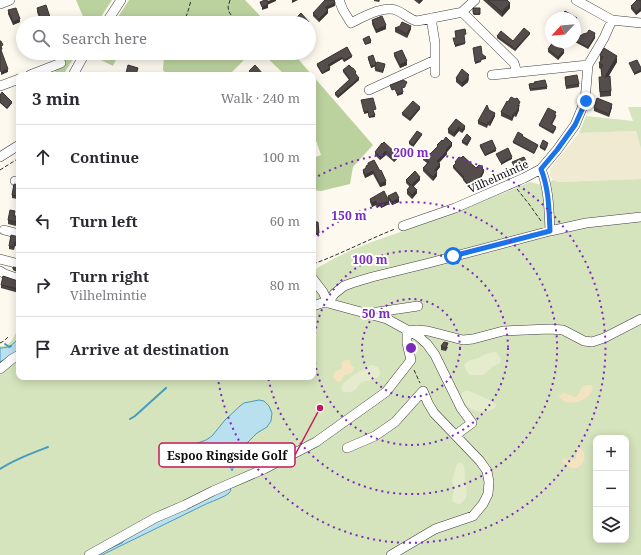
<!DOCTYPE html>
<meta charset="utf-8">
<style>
:root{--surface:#fff;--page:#f2f2f3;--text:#2b2b33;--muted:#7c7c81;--line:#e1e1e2}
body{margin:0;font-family:"Noto Serif",serif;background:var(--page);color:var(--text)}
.controls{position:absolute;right:12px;bottom:12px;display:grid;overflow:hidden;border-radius:8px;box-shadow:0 2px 10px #0003}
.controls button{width:36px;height:36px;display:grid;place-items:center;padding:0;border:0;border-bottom:1px solid var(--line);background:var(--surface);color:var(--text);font:20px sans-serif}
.compass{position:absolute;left:545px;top:12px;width:36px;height:36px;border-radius:50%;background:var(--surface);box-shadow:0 2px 10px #0003;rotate:244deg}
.stop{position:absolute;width:12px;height:12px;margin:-9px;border:3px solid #1a73e8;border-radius:50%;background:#fff}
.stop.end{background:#1a73e8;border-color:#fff;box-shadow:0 1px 4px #0008}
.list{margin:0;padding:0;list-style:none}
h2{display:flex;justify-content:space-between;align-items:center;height:52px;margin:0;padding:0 16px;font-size:17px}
h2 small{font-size:13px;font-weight:400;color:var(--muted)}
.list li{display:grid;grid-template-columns:26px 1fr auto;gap:12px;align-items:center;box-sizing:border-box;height:64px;padding:0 16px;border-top:1px solid var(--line)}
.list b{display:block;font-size:15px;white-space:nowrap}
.list p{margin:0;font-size:13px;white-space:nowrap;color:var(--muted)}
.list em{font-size:13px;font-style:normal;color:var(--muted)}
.icon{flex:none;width:22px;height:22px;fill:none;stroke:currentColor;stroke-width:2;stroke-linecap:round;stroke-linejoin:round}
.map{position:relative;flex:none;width:641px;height:555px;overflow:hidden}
.search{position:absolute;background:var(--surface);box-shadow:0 2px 10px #0003;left:16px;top:16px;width:300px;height:44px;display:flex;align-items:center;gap:10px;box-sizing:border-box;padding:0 14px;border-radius:22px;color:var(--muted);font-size:15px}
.panel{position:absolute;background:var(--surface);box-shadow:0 2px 10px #0003;left:16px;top:72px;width:300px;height:308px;border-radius:8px}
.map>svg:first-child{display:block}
.farmland{fill:#f0ead2}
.green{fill:#d5e4bc;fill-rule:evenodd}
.forest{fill:#bbd29e}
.sand{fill:#f3e3c1}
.pitch{fill:#e5eccd}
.water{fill:#b9e0ef;stroke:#499bbd}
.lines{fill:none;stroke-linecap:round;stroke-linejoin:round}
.stream{stroke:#499bbd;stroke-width:2}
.minor-casing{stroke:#404040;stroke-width:10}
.path{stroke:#2f2f2f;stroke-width:1;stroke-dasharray:4 2;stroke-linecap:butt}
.minor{stroke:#fff;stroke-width:9}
.wall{fill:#484240}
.shaded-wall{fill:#3b3634}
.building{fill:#544d4b;stroke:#3b3634}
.route{stroke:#1a73e8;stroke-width:5}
.ring{fill:none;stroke:#7b2cbf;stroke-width:2;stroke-dasharray:2 4}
.labels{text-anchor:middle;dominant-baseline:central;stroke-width:4;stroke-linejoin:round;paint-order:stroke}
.street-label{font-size:11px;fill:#0d0d0d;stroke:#fff}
.centre{fill:#7b2cbf;stroke:#fff;stroke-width:2}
.ring-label{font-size:12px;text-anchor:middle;font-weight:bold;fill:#7b2cbf;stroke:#fff;stroke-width:4;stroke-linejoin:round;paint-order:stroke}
.leader{fill:none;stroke:#c2185b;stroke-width:1.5}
.callout-dot{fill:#c2185b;stroke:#fff;stroke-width:1.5}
.callout{fill:#fff;stroke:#c2185b;stroke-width:1.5}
.callout-label{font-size:12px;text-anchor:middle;font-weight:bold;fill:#0d0d0d}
</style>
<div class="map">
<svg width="641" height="555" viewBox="0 0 641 555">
<rect width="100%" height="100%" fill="#fdf9ef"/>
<path class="farmland" d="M636,131L641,149V179L558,182L553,180L550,176V169L553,165L579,133Z"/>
<path class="green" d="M628,107H641V149L636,131L579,133L586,116L633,121Z
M641,179V555H0V346C12,347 13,336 19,328V377H313V280L321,286L313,274V271C350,246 395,235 436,219C468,208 499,195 530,182L541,185L553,180L558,182ZM596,438H626V540H596Z"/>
<path class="forest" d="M76,0H112L97,23H82L84,19Z
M129,0H245L267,23H114Z
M67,53H77L63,75H57L54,69L62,65Z
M92,53H119L113,66L91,55Z
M150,53H251L229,75H167L163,70L164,56Z
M262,53H293L312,75H285Z
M313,76L373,145L353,167L350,184L321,191L313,190V158L321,155L313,132Z"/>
<path class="sand" d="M348,360H350L352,367H354V370L350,374L344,375L341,381L337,382L333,377C335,370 337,371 342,368V362L343,361Z
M586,385H592C597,398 565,411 559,396L563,393C567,393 568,395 572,396C578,399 578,393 581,389C582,387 583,387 586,385Z
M578,448C591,449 583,478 566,465C563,462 564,464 562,460L564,458L569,460L575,459L576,457V449Z"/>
<path class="pitch" d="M496,352L501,359L500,363L492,367L483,375H470L466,370L464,364L470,360L478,358L488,353Z
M371,365C378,365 382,370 379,377L371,380L361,382C360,384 358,387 356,389C352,393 339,395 342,386C343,381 365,368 371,365Z
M466,391H469C477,395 490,399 496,404L495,408C482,416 465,411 461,395L463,392Z
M460,463H462L464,466C465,470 464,475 465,480C466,489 470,497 460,504L455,503L452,501L454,490L452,481L457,464Z"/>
<path class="water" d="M19,338V352L0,362V348C10,348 12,345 19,338Z
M259,400L264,401L269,406L272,413L271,421L267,427L257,433L243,447L236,459L232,471C228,462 224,450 213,446C196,440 177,478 160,453L161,450L164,448L192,445L206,440L212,436L225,420L240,406L244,403Z
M230,487C231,490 231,491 229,493C225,497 210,502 204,505L108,552L102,555H95L122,543L127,538L138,531Z"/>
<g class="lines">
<path class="stream" d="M5,344L9,347L11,346
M130,419L135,416L166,388
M0,469C15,459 32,453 48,447"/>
<defs>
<path id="minor" d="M339,0L343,10L351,23C363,17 386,4 398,11C405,14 410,20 417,21L458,13L462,12L475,0
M576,0L612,20L641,23
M0,4L10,0
M462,12L514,63L517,73
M431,18L435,43V73
M106,23L121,0
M30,75L61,63
M73,75L85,53
M492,75L588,65
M0,86L19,79
M369,90L435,60
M0,157L19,145
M541,169C549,189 549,210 550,231
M15,181L19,182
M403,226L455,208L524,178L541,169L557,150L575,125L585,101L588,65L604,38L612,20
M4,230L19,234
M0,259L19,264
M0,271L5,274L19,279
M313,279L323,292L328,303
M328,303L334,294L344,286L352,283L372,277L429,263L550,231L586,223L641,217
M313,306L322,303H328L387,319L418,336L427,344L435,355L461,408L472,423L461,431L456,436
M371,313L418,306
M407,331L417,330L428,331L463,340L473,339L503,331L550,329L563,330L584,341L592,342L604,338L641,319
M0,369L12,359L19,355
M347,448L375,436L395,422L423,391L428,403L434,413L480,461L487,471L489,482L488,494L483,504L473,516L435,529L391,555
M89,555L155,518L185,505L213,491L264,469L316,442L386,392L411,360L407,343V331"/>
</defs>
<use href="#minor" class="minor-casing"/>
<path class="path" d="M230,0L228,7L229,12L237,23
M184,23L189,8L191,0
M0,170L19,158
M517,189L529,204L541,221
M313,264C341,254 367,240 395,229
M0,343L4,341L8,337
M414,370L420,383"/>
<use href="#minor" class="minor"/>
</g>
<path class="wall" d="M374,0H380L379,2L374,1Z
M414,0H423L419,4Z
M483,0H507L510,8L502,17Z
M641,0V11L636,15L631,9V6Z
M335,6L327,9L328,13L319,22L313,16V13Z
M37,8L50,21L43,23H41L37,12Z
M473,8H480V15H474L473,14Z
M8,10L20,22L13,25L8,14Z
M372,20L386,29L376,33L372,24Z
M395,28L411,29L407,38L395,32Z
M530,34L515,51L497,38V36L513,41Z
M595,35V38L588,49L575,42V36Z
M347,47L352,57L344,62L342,59L329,67L330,70L322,74L317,66V64Z
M548,49L564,53L558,60L548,52Z
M394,53L407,65L400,68L394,56Z
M600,55L617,62L608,77L611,91V96L600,97L599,82L602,77L601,69L599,68V63L601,61L600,60Z
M368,57L376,64L385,65L383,73L375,71L376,66L371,68L368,59Z
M343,70L356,74L359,80L338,98L335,95V93L349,80L343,72Z
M249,71L263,75H249Z
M565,77L579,84V87L566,89Z
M456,78H469L468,82L462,87L456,82Z
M529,84L547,87V89L530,91Z
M0,95L12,103L7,109L0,103Z
M508,102L520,105L519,107V110L516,117L514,116L512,121L501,116V112Z
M612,107L609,117L594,111V108Z
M420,109L410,121L402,115V113Z
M489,110L495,116L490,126L488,125L487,128L478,124V121Z
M556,113L555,115L556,117L552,125L556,129L553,134L539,126V125Z
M456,119L465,129L462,133L459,131L454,137L448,133V129Z
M422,135L413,147L409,144V142Z
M523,136V137L538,146L534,154L513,143V142Z
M471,139L467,146L462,143V141Z
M382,143L398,158L394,162L386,155L380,160L375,155V152Z
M437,145L452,146L447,152V154L439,163L440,167L436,172L437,176L433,181L423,171V168L427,163L423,160V156L430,154L437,147Z
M480,145L496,151L485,156L480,147Z
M548,145L545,151L540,148V147Z
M455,162L476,168L483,169L484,172L480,180L470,187V186H468L463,180V179L453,168V166L455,164Z
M368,163L386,185L380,187L373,174L365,178L363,173V170L366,168V166L368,165Z
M406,180H420L414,186L417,193L412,199L407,194V190L410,187L406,183Z
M19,185V195H18L17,199L12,198V195Z
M388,196L399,202L392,205L388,199Z
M370,199L389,204L381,208L380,206L377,208L376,205L372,207L370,202Z
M15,214V216L17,220L16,226L8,224V220Z
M313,222H318L319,235H315L313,234Z
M19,240L18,246H15L14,250L9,249V246Z
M19,268V273L13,270V269Z
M19,283V293L1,288V285Z
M441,346L448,347L446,351L441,350Z"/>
<path class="shaded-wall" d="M271,0H276V1L267,5V1Z
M292,0H298L292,3Z
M420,0H423L419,4V1Z
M335,3V6L325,10V7Z
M510,3V8L502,17V12Z
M268,4V8L262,10V7Z
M641,8V11L636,15V12Z
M328,10V13L319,22V19Z
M50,17V21L43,23H41V20Z
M20,19V22L13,25V22Z
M386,25V29L376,33V30Z
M411,26V29L407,38V34Z
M530,33V34L515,51V49Z
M595,36V38L588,49V47Z
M371,41V43L365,45V44Z
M465,43V44L455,47V45Z
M564,50V53L558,60V57Z
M45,53H47V54L40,57V55Z
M352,56V57L344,62V60Z
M617,56V62L605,82V77Z
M342,57V59L328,67V65Z
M486,57V59L481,60V59Z
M407,61V65L400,68V65Z
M481,61V62L475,64V62Z
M376,65V66L371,68V66Z
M330,68V70L322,74V73Z
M8,69V72L1,75V72Z
M641,70V72L634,75V73Z
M469,75L468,82L462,87V83Z
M359,78V80L338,98V96Z
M403,92V94L397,96V94Z
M12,102V103L7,109V108Z
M612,104V107L609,117V114Z
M420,107V109L410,121V119Z
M519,107V110L516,117V113Z
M368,111V113L364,114V112Z
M495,113V116L490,126V122Z
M514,113V116L512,121V118Z
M375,115V117L369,118V117Z
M465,126V129L462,133V130Z
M459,127V131L454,137V133Z
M422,134V135L413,147V145Z
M471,138V139L467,146V144Z
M452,143V146L447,152V154L437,165V161L446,150Z
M496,149V151L485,156V155Z
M386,151V155L380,160V157Z
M398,155V158L394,162V159Z
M512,157V159L501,165V163Z
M527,163V164L521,167V166Z
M440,164V167L435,173V170Z
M523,169V170L517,173V172Z
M484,170V172L480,180L470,187V185Z
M373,171V174L365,178V175Z
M437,172V176L433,181V177Z
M420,177V180L412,188V185Z
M386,181V185L380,187V184Z
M417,190V193L412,199V195Z
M399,198V202L392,205V202Z
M376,201V205L372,207V203Z
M389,201V204L381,208V204Z
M380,203V206L377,208V205Z"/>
<path class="building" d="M265,0H267L268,4L262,7L260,2Z
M325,0H334L335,3L325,7L328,10L319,19L313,13Z
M488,0H507L510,3L502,12Z
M637,0H641V8L636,12L631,6Z
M46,5L50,17L41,20L37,8Z
M16,8L20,19L13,22L8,10Z
M473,8H480V14H474L473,12Z
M565,11L577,18L575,21V18H562Z
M301,13L309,22L308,23H293L296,20L295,19Z
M382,16L386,25L376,30L372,20Z
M402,22L411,26L407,34L395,28L400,26Z
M524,28L530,33L515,49L497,36L501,31L513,41Z
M465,29L466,34L464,35L465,43L455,45L453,38H456L455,31Z
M589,30L595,33L594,36H595L588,47L575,41L576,39L575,36L579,35L580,36L583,34L587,33Z
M369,36L371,41L365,44L363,39Z
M0,41H1L3,45L1,46L2,49L1,50L8,69L1,72L0,70Z
M309,41L313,45L309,49Z
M553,42L564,50L558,57L548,49Z
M481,46L482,54L486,57L481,59V61L475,62L473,48Z
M347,47L352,56L344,60L342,57L328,65L330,68L322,73L317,64Z
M604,48L617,56L605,77L610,76L611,91L600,92L599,77H602L601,68L603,65L599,63L603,57L600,55Z
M402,50L407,61L400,65L394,53Z
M39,53H45L40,55Z
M373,55L376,64L377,62L385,64L383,71L375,69L376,65L371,66L368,57Z
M637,60L641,68V70L634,73L629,63Z
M128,65L138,68L136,75H132L126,73Z
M255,65L263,74L262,75H253L249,71Z
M349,65L352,68H353L356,72L355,73L359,78L338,96L335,93L350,79L343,70Z
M462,69L469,75L467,77L468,78L462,83L456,78Z
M577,75L579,84L566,86L565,77Z
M403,80L407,82L405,86V87L402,88L403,92L397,94L395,89L392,90L390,85Z
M545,80L547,87L530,89L529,84L535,83L534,82Z
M2,92L12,102L7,108L0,102V95Z
M511,97L515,99L517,98L520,102L518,106L519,107L516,113H514L512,118L501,112L507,101L508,102Z
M373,98L376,109L373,110L375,115L369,117L368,111L364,112L361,100Z
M597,98L612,104L609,114L594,108Z
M413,101L420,107L410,119L402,113Z
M487,105L489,110L495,113L490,122H488L487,125L478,121Z
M548,108L556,112L554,115H556L551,124L556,127L553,132L539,125Z
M456,119L465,126L462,130L459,127L454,133L448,129Z
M417,131L422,134L413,145L409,142Z
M518,132L523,135L522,136L538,145L534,153L513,142Z
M467,134L471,138L467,144L462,141Z
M446,137L452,143L446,150L447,151L437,161L440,164L435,170L437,172L433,177L423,168L429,162L423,156L428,152L430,154L438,146L437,145L442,140L443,141Z
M492,140L496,149L485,155L480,145Z
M543,140L548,143L545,149L540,147Z
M384,142L398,155L394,159L386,151L380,157L375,152L382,143V144Z
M508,148L512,157L501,163L496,154Z
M463,156L476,168L479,165L483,167L482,168L484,170L480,177L470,185V183L468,184L463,178L464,177L453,166L456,163L455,162L459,157L461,158Z
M524,157L527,163L521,166L523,169L517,172L512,162Z
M374,160L380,171L381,170L386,181L380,184L373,171L365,175L363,170L366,168V166L368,165V163Z
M415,171L420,177L412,185L417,190L412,195L407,190L411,185L406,180Z
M14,184L19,185V192H18L17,196L12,195Z
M384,191L389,201L381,204L380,203L377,205L376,201L372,203L370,199Z
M396,192L399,198L392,202L388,196Z
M313,196H315V201H313Z
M10,210L15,211L14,216H17L16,222L8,220Z
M313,222H318L319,233L315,234L313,232Z
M11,235L19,237L18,243L15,242L14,247L9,246Z
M13,267L19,268V271L13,269Z
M3,276L18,281V283H19V289L1,285Z
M444,342L448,343L446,348L441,346Z"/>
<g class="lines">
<path class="route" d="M453,256L550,231C549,210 549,189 541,169L557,150L575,125L586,101"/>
</g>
<g class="ring">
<circle cx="411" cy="348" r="49"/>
<circle cx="411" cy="348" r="97"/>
<path d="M313 240A146 146 0 1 1 268 377"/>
<path d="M313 179A195 195 0 1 1 218 379"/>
</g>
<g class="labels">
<g class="street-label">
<text transform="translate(498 176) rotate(-24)">Vilhelmintie</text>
</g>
</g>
<circle cx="411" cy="348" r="6" class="centre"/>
<g class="ring-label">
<text x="411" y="157">200 m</text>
<text x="349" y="220">150 m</text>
<text x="370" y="264">100 m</text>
<text x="376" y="318">50 m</text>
</g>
<path class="leader" d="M320 408L295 455"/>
<circle class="callout-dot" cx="320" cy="408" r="4"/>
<rect class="callout" x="159" y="443" width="136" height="24" rx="4"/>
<g class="callout-label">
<text x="227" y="460">Espoo Ringside Golf</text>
</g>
</svg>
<div class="controls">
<button>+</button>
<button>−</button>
<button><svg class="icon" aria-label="layers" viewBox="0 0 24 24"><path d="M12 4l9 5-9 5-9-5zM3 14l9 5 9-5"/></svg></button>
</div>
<svg class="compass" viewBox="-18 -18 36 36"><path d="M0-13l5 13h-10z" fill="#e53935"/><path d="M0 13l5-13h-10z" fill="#7c7c81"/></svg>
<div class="stop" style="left:453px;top:256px"></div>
<div class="stop end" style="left:586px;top:101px"></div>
<div class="search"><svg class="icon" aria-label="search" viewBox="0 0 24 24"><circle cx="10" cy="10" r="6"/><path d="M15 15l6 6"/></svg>Search here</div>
<section class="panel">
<h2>3 min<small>Walk · 240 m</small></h2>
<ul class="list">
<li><svg class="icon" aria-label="ahead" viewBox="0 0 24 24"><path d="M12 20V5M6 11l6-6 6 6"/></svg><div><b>Continue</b></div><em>100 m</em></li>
<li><svg class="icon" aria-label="left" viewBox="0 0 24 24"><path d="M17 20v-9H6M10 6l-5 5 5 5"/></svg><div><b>Turn left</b></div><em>60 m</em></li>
<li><svg class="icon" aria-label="right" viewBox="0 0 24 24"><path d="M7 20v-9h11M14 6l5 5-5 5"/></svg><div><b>Turn right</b><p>Vilhelmintie</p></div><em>80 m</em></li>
<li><svg class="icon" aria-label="arrive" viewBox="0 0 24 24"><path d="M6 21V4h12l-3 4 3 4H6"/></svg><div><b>Arrive at destination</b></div></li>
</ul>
</section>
</div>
